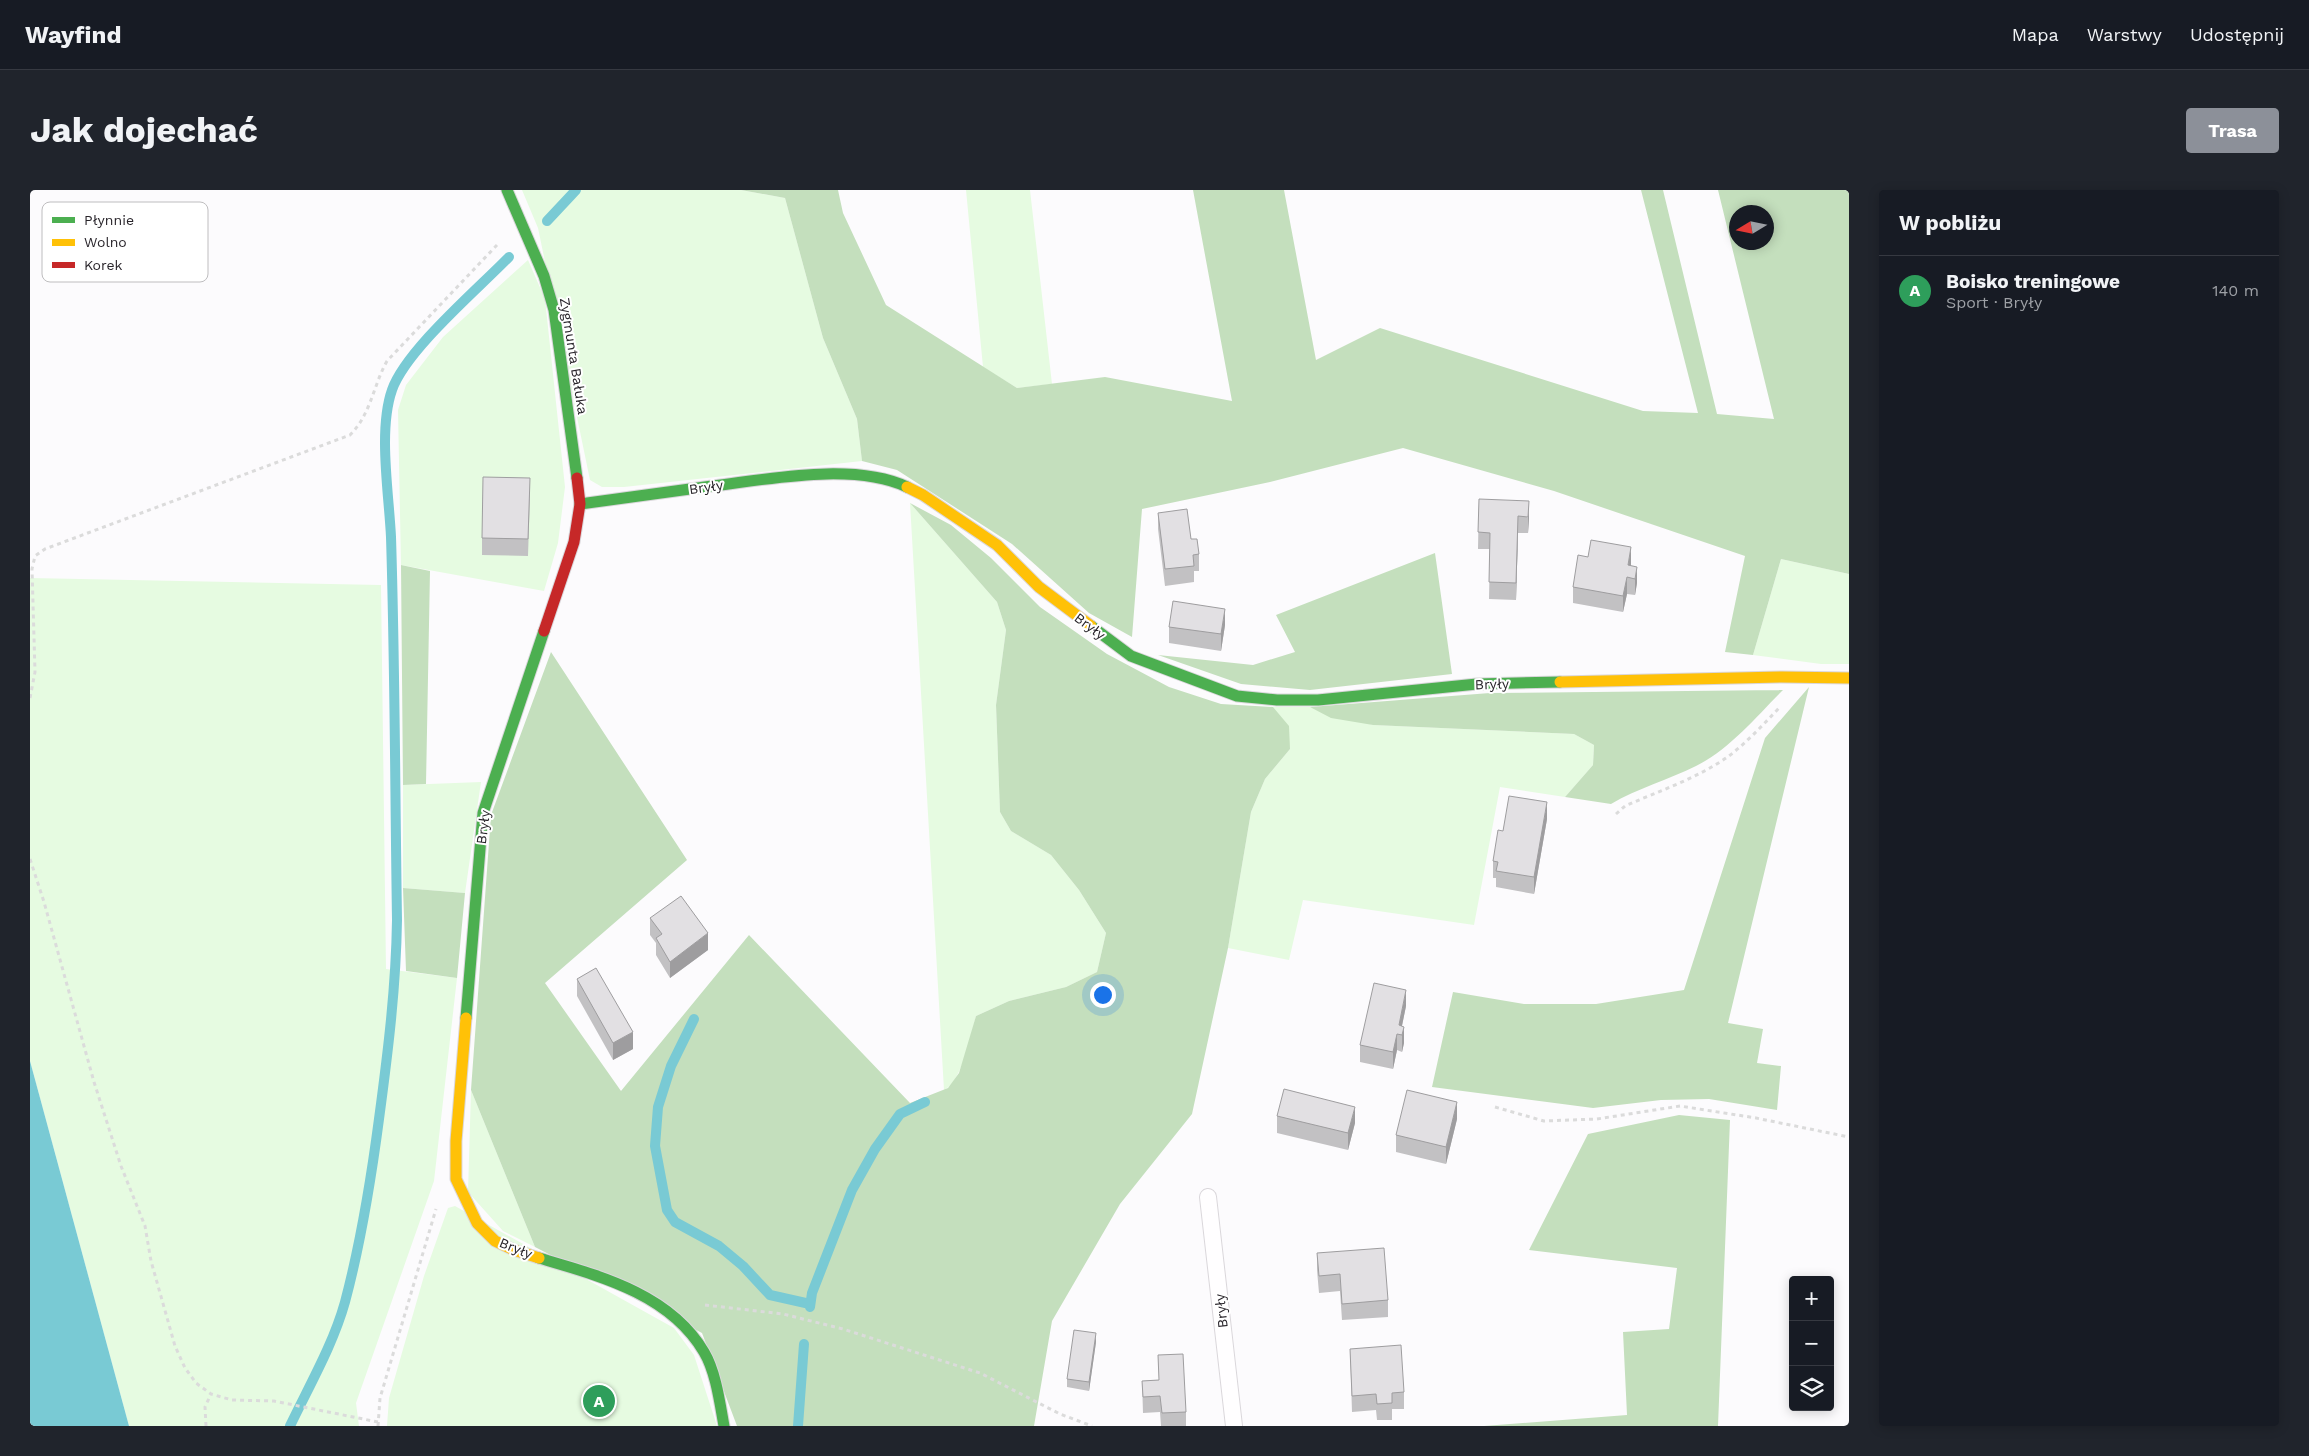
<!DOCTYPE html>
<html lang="pl">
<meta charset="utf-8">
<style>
:root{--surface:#171b24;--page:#20242c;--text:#f1f3f6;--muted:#9ea1a6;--line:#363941;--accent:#8c9099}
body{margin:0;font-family:"Work Sans",sans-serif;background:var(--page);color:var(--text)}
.controls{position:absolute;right:15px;bottom:15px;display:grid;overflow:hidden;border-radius:5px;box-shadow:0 2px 12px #0003}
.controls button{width:45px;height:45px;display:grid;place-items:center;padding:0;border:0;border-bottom:1px solid var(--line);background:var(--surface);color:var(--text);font:25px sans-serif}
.compass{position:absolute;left:1699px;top:15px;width:45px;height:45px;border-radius:50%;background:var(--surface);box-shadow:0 2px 12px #0003;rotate:260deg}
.you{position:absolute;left:1072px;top:804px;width:18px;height:18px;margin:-12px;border:4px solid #fff;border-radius:50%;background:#1a73e8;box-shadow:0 0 0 8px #1a73e833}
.badge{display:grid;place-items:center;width:32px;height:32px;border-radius:50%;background:var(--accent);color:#fff;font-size:16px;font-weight:700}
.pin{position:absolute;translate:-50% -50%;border:2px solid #fff;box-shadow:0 1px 5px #0006}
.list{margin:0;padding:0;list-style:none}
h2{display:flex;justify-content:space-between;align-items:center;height:65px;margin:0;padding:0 20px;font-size:21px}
h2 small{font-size:16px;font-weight:400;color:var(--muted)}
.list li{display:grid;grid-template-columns:32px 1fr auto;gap:15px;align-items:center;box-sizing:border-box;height:70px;padding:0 20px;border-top:1px solid var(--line)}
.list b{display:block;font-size:19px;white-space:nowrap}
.list p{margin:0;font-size:16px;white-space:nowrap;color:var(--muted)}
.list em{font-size:16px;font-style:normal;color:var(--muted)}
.icon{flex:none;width:28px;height:28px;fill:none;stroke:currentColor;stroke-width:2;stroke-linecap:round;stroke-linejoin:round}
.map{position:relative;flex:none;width:1819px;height:1236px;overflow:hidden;border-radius:5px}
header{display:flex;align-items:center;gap:30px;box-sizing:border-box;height:70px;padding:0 25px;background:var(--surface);border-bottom:1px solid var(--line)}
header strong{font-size:24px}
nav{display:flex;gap:28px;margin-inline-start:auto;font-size:18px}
.intro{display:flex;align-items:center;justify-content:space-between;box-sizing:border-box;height:120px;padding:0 30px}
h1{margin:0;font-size:35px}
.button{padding:12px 22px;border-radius:5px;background:var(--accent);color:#fff;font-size:18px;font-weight:700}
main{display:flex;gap:30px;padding:0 30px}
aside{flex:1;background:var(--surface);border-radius:5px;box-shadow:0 2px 12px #0003}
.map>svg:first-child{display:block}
.green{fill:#e6fbe1}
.forest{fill:#c4dfbd;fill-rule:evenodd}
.water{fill:#79cad4}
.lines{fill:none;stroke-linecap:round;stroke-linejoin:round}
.stream{stroke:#79cad4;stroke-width:10}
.lane-casing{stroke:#dad7db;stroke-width:18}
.fast-casing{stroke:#dad7db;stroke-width:13}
.slow-casing{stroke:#dad7db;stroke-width:13}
.jam-casing{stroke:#dad7db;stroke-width:13}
.path{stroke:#dbdbdb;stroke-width:3;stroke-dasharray:4 4;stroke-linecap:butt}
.lane{stroke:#fffeff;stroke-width:16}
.fast{stroke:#4caf50;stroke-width:11}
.slow{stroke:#ffc107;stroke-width:11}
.jam{stroke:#c62828;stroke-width:11}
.wall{fill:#c2c1c3}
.shaded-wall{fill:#9e9d9f}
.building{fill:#e2e0e3;stroke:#9e9d9f}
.labels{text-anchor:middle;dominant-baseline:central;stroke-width:4;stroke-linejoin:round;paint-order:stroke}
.street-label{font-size:14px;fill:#28242a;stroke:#fff}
.key{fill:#fff;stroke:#bebdbf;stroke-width:1}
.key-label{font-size:14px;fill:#28242a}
</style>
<header>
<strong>Wayfind</strong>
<nav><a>Mapa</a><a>Warstwy</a><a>Udostępnij</a></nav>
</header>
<div class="intro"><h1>Jak dojechać</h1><a class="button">Trasa</a></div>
<main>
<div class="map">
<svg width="1819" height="1236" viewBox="0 0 1819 1236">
<rect width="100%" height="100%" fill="#fcfbfd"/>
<path class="green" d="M492,0H711L755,8L793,148L827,229L832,271L594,297H572L560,290L508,38Z
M936,0H1000L1022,194L987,198L953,177Z
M498,70L515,109L535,297L528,353L514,401L371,375L368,220L376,195L413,147Z
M880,313L967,412L976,440L966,515L970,622L981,641L1021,665L1049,700L1076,743L1067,782L1036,797L979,811L946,826C941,844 932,892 914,900Z
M1751,369L1819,384V474H1791L1723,465Z
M0,388L351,395L356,779L427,788L404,991L326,1213L329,1236H99L0,871Z
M1243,517H1280L1343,535L1544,544L1564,555L1563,575L1535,607L1470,597L1444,735L1273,710L1259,770L1198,758L1221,622L1235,589L1260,559Z
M451,592L435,703L373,698V595Z
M441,900L505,1057L473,1041L438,1002Z
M425,1016L644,1138L664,1165L687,1236H357L359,1208L394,1086L418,1018Z"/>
<path class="forest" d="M711,0H808L813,23L856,115L987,198L1075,187L1202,211L1163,0H1254L1286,170L1350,138L1613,221L1668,223L1611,0H1633L1687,224L1744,229L1688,0H1819V384L1751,369L1723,465L1695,462L1715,366L1524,301L1373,258L1240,292L1112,319L1102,447L1059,423L982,354L867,280L832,271L827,229L793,148L755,8ZM1706,22H1736V52H1706Z
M880,313L921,335L961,368L1010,417L1077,464L1139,497L1191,514L1243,517L1259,536L1260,559L1235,589L1221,622L1198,758L1162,924L1090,1014L1022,1131L1004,1236H707L672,1143L505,1057L441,900L461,625L521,462L657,670L515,793L591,901L719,745L880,913L918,898L929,883L946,826L979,811L1036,797L1067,782L1076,743L1049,700L1021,665L981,641L970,622L966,515L976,440L967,412Z
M1405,363L1422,484L1280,500L1211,494L1128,465L1223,475L1265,462L1246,425Z
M371,375L400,381L396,594L373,595Z
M1779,497L1698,833L1733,839L1727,873L1751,876L1747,920L1679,909L1631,910L1563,918L1402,897L1423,802L1494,814H1566L1654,800L1735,548Z
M1753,500C1726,527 1700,559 1666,576C1638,590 1608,598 1581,614L1535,607L1563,575L1564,555L1544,544L1343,535L1301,528L1280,517L1460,503Z
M373,698L435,703L427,788L376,781Z
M1649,925L1700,930L1688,1236H1454L1597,1225L1593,1142L1639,1139L1647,1078L1499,1060L1558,944Z"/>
<path class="water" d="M0,871L99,1236H0Z"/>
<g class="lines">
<path class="stream" d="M517,31L546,0
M664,829L641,876L628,917L625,956L637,1020L645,1032L689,1056L713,1076L740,1105L780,1114
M780,1117L782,1103L822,1000L845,959L870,924L895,912
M260,1236C279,1196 303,1155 315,1112C331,1052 341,990 349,929C358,862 366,797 367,730C365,602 365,474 361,347C359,304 348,240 362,200C376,160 448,99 479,67
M768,1236L774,1154"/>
<defs>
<path id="lane" d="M1178,1007L1204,1236"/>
<path id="fast" d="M477,0L514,86L524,120L547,288
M550,314C594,308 638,302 682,296C740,289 824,272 877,297
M1061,436L1101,466L1207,506L1247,510H1288L1447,494L1530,492
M436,828L453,623L514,441
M509,1068C570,1086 640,1104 674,1162C686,1182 690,1214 694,1236"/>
<path id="slow" d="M877,297L893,305L967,355L1009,397L1061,436
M1530,492L1752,487L1819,488
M436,828L426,951V989L447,1033L465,1051L484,1060L509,1068"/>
<path id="jam" d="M514,441L544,352L550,314L547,288"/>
</defs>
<use href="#lane" class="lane-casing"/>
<use href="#fast" class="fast-casing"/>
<use href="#slow" class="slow-casing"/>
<use href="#jam" class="jam-casing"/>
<path class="path" d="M0,508L5,482L2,379L5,366L15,359L320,245C341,224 343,196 357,171L467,55
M1586,624L1595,616C1629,601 1668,588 1699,566C1717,552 1733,535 1749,518
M0,669L14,712L64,892L91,976L115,1036L121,1071L145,1156L155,1178L166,1193L181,1204L202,1210L244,1211L348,1232
M1465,917L1514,931L1567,929L1650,916L1726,928L1819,947
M675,1115L753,1124L813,1139L950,1183L1030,1224L1062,1236
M176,1236L175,1217L181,1204
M348,1236L350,1208L406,1019"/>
<use href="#lane" class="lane"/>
<use href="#fast" class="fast"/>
<use href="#slow" class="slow"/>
<use href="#jam" class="jam"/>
</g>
<path class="wall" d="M500,305L498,366L452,365V348Z
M1449,309L1499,328L1498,343H1488L1486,410L1459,409L1460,359H1448Z
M1128,323L1161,349L1169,364V381H1164V392L1135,396L1128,339Z
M1558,367L1601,374V376L1607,393L1605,405L1597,404L1593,422L1543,413V397Z
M1195,435L1191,461L1139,453V437Z
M1517,629L1504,704L1466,697V688H1463V671L1473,641Z
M620,728L678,760L640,788L626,765V753L620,745Z
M547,789L603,859L583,870L547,806Z
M1376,816L1372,836L1374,853L1372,862L1367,860L1363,879L1330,872V855Z
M1247,926L1325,933L1318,960L1247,943Z
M1427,929L1416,974L1366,962V945Z
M1287,1063L1358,1110V1127L1312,1130L1310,1101L1289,1103L1287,1080Z
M1066,1152L1059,1201L1037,1197V1189Z
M1320,1159L1374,1202V1219H1362V1230H1347L1346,1220L1322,1222Z
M1128,1165L1156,1222V1236H1131L1130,1222L1113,1223L1112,1191L1129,1190Z"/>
<path class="shaded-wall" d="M1499,311V328L1498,343V327Z
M1488,326V343L1486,410V393Z
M1601,357V374L1599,388L1598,375Z
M1607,377V393L1605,405V389Z
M1597,387V404L1593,422V406Z
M1195,419V435L1191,461V444Z
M1517,612V629L1504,704V687Z
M678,743V760L640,788V772Z
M1376,800V816L1370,845L1369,835Z
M1374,837V853L1372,862V845Z
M603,842V859L583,870V853Z
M1367,844V860L1363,879V862Z
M1427,912V929L1416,974V957Z
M1325,917V933L1318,960V943Z
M1066,1143V1152L1059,1201V1192Z"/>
<path class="building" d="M453,287L500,288L498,349L452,348Z
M1449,309L1499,311L1498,327L1488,326L1486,393L1459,392L1460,343L1448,342Z
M1157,319L1161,349H1167L1169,364L1163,365L1164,376L1135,379L1128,323Z
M1561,350L1601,357L1598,375L1607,377L1605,389L1597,387L1593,406L1543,397L1548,365L1558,367Z
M1143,411L1195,419L1191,444L1139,437Z
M1479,606L1517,612L1504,687L1466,681L1468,672L1463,671L1468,640L1473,641Z
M651,706L678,743L640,772L626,748L632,744L620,728Z
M566,778L603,842L583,853L547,789Z
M1344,793L1376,800L1369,835L1374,837L1372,845L1367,844L1363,862L1330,855Z
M1254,899L1325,917L1318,943L1247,926Z
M1377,900L1427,912L1416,957L1366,945Z
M1354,1058L1358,1110L1312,1114L1310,1084L1289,1086L1287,1063Z
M1044,1140L1066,1143L1059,1192L1037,1189Z
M1371,1155L1374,1202L1362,1203V1213L1347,1214L1346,1204L1322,1206L1320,1159Z
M1153,1164L1156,1222L1132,1223L1130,1206L1113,1207L1112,1191L1129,1190L1128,1165Z"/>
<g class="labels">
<g class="street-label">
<text transform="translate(544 166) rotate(81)">Zygmunta Bałuka</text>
<text transform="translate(676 297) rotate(-8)">Bryły</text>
<text transform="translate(1060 436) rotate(37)">Bryły</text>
<text transform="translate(1462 494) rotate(-2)">Bryły</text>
<text transform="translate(453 637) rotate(-83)">Bryły</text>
<text transform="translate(486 1058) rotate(22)">Bryły</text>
<text transform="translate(1191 1121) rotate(-96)">Bryły</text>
</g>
</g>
<rect x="12" y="12" width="166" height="80" rx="8" class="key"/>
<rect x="22" y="27" width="23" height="6" fill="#4caf50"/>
<rect x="22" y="49" width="23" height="7" fill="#ffc107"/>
<rect x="22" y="72" width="23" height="6" fill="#c62828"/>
<g class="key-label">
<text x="54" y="35">Płynnie</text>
<text x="54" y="57">Wolno</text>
<text x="54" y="80">Korek</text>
</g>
</svg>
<div class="controls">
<button>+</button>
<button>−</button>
<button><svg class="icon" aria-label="layers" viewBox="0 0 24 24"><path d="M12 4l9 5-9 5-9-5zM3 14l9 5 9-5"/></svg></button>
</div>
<svg class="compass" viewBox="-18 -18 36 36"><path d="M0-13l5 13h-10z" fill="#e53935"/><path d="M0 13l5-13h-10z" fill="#9ea1a6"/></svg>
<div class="you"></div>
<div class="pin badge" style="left:569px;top:1211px;background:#2e9e5b">A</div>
</div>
<aside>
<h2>W pobliżu<small></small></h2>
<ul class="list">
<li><span class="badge" style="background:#2e9e5b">A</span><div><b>Boisko treningowe</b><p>Sport · Bryły</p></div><em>140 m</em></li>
</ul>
</aside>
</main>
